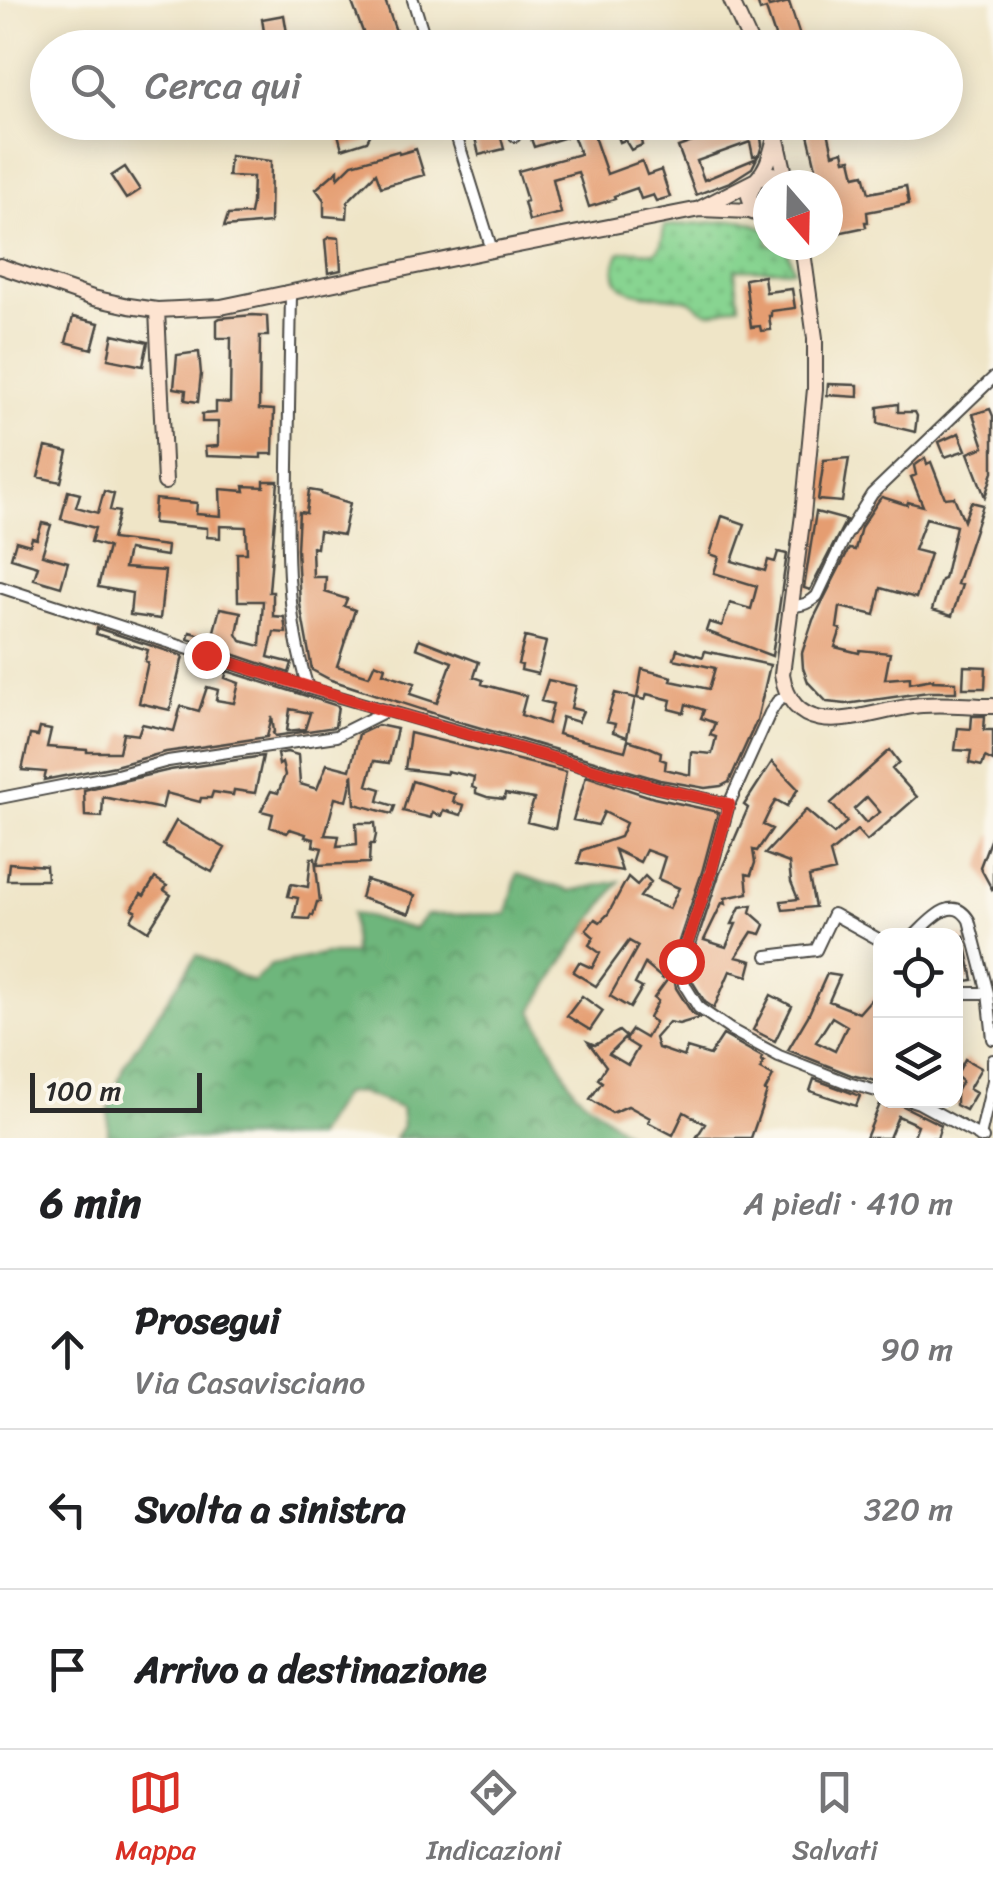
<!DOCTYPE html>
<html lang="it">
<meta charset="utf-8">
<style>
:root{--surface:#fff;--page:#f2f2f2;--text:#202124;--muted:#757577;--line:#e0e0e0;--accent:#d93025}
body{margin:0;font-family:Sriracha,sans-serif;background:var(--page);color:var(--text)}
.controls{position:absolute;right:30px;bottom:30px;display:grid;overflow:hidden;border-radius:20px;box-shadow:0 5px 25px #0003}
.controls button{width:90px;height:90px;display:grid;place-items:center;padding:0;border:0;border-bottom:2px solid var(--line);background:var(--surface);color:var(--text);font:50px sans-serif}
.compass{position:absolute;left:753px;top:170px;width:90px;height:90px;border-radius:50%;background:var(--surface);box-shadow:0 5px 25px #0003;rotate:160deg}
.scale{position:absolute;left:30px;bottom:25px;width:172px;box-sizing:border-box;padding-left:10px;border:5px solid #2b2b2b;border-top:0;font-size:28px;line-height:35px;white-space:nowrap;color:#2b2b2b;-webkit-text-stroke:8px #fbf7ec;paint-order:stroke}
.stop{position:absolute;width:30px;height:30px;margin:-22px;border:8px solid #d93025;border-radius:50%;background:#fff}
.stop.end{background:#d93025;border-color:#fff;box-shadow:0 2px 10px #0008}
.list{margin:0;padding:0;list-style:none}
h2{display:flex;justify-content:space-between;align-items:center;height:130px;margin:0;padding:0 40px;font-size:42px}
h2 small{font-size:32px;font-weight:400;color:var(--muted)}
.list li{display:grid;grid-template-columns:65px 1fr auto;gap:30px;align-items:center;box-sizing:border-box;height:160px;padding:0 40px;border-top:2px solid var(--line)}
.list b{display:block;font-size:38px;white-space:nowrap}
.list p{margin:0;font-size:32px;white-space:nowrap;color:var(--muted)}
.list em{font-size:32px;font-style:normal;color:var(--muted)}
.icon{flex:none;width:55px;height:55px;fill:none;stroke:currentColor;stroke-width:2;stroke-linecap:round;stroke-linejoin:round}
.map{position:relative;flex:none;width:993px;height:1138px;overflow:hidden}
.search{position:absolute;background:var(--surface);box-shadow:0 5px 25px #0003;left:30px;right:30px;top:30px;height:110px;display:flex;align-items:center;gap:25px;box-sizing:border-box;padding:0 35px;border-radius:55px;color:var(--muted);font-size:38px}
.sheet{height:610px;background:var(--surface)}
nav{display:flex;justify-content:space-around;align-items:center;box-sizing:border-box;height:140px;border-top:2px solid var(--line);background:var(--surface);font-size:28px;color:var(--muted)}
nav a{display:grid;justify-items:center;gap:5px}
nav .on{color:var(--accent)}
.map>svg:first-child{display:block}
.grass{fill:url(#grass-dots);stroke:#5a805e;stroke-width:2.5}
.forest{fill:url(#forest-crowns);stroke:#4c7053;stroke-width:2.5}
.building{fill:#e59d71;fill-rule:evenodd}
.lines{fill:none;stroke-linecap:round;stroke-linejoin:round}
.street-casing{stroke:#484742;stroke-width:14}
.secondary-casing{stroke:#484742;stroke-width:18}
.street{stroke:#fff;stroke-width:10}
.secondary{stroke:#fde4d1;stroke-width:14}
.route{stroke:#d93025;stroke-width:12}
</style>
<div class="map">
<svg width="993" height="1138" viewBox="0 0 993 1138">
<defs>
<pattern id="grass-dots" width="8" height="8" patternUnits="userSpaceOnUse" patternTransform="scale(2.5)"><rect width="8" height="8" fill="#88d491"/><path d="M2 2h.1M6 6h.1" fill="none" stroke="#76b67d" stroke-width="1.8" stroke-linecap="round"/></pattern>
<pattern id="forest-crowns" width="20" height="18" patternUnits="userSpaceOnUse" patternTransform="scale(2.5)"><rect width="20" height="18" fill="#6eb67b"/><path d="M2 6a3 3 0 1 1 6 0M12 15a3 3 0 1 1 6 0" fill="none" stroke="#5b9465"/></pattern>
</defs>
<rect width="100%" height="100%" fill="#fbf7ec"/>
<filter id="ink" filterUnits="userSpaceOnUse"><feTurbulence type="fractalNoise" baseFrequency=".01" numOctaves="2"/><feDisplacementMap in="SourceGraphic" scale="20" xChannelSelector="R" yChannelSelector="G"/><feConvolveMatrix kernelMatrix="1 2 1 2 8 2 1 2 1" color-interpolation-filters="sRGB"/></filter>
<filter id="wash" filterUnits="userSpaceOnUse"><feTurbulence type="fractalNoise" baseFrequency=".0048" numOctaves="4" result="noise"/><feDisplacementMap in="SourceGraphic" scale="40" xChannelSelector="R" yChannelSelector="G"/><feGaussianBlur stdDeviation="2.25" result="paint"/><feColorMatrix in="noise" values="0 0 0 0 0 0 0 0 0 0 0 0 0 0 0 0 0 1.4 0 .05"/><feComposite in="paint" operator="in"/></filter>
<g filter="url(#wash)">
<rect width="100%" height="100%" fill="#efe5c7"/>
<path class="grass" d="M742,220L768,229V245H785L794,270L735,269L739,305C729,307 718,314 708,312C699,311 697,303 688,300C662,292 597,304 619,253C647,243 660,271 664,226Z"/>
<path class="forest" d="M517,874L570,891L620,881L573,946L532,1011L575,1092L629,1135L639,1138H395L403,1126L401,1108L359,1092L343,1094L315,1138H108V1112L124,1065L197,955L253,982L271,965L326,954H354L352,913L414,929L426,915L507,914Z"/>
<g id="blocks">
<path class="building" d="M351,0H385L398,37L403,35L406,44L400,48H369Z
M757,0H766L769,7L789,2L804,48H779L766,9L760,11Z
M284,15L288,39L300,37L302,48H224V36L265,38L262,19Z
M346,122H370L375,126L367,141L342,149L337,130L343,127Z
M532,122H589L607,174L642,161L647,175L661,170L670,197L656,201L653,195L641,199L637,188L614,196L615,199L589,207L578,172L553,179L561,213L529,221L524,202L527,201L518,171L580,154L573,135L534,147L530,136L536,135Z
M625,122L630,127L639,123L640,125L643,124L646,134L640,136L642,145L631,150L625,140L620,142L617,134Z
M748,122H759L762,145L759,155L753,156L750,142L697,161L704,180L757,158L752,168L730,182L696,195L678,147Z
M805,122H826L833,154L843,151L845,160L851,159L855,176L864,174L869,193L906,186L909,204L867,212L868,222H865L866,227L828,235V185H806L803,171L816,168Z
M497,123L504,149L479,155L473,129Z
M416,149L424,175L381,187L376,173L348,201L347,218L324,216V200L316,189L338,170V178L352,164L398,151L399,154Z
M230,156L271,161L270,223L224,227L228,215L250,214L252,203L253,177L228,176Z
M125,167L140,190L126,199L111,176Z
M330,237L339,238L341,270L328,273L325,240Z
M764,276L766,292L792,289L795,308L771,311V316H769L771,330L761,331L760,326L751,327L745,279Z
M253,315L267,316L268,336H260L259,409L274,410L273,454H261V458L206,456L205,447L218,446V422H202V414L216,413V402L230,403L231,338H217V320L220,318Z
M73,317L99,323L92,349L66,342Z
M113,334L148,342L143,366L108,359Z
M199,352L201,374L198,402L185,400L186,390L174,388L177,355Z
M828,384L858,385V397L827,395Z
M898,404V412H915L917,416L915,432L878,423V407Z
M990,409L993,416V472L985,497L968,453L984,447L973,414Z
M959,433L966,450L945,457L939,442Z
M46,447L68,452L61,482L38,477Z
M849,458L842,502L818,500L824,460Z
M925,458L927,464L931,462L945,498L954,497L964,521L971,502L983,505L957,584L962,585L952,616L932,610L941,580L944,579L956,526L926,518L914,550L930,554L916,598L881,588L875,615L840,607L837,628L841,629L835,647L859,653L860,650L890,653L885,679L910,677V683L933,679V681L956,682V692H928L846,704L827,702L808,682L803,668L802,653L813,620L849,549L855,550L861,527L879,500L882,497L907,505L908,502L923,506L911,477L916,475L914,466Z
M264,481H278L269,592H273V616L284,617L286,633L274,632L268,657L292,663L289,673L188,639L190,632L209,637L210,634L213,635L220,608L241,612L237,634L241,641L260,646L263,601H238L237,553H247L246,527L220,526V538L207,537V528L153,523L155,499L197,503L196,514L221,516L220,489L245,491L244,486L264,487Z
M309,490L321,492V494L350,503L343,535L319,531L317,548L312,547L313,577H326L325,592L347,599L344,606L355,610L337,666L369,676L375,663L385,667L383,673L415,683L410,694L437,703L452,662L416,648L419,639L479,662L474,677L483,680L482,684L526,696L521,715L548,724L553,704L541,701L548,680L576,686L571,708L583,711L578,722L562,717L558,734L625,751L628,740L647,746L661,752L660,759L666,761L665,769L690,775L691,752L712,754L716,737L710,735L715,723L701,718L704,710L686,704L684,713L669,709L671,700L647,694L645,700L637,698L642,669L672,677L671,681L709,689L715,668L674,659L677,649L703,657L705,651L770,665L757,720L729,782L721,786L705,788L660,780L457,721L331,680L312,670L300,604L297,549L299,512L306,513Z
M68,491L80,494L76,507L98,513L104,491L114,494L110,510L119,512L112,539L167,546L166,556L128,550L124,568L165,571L160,619L130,615L132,593L98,587L108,547L91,542L95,528L61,519Z
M816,512L846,520L810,590L804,588Z
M722,516L745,524L732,561L765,571L768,560L775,562L778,552L787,554L772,656L706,631L709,622L722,626L730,603L751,609L757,586L714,573L719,557L710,554Z
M42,523L51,525L42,555L68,562L61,587L34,579L38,566L11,558L16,541L30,545L32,538L37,539Z
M97,628L183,656L170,710L139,703L148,662L145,661L148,650L96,634Z
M525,637L546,642L538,674L521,670L522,665L518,664Z
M964,666L986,667L985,688H963Z
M227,671L338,706L335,727L275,736L273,733L274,732L272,716L267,737L166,752L115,766L44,780L46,772L22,770L30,735L38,736L40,728L51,730L47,747L87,750V752H119L123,733L138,735L142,724L174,731L181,706L199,711L207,687L218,690L216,700L234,703L239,683L225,678ZM290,709L310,713L305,729L287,731Z
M615,693L635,698L627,737L613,732L615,724L606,722Z
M972,716H985L984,730H993V761L985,757L982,766L969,763L971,751L955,750L958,728L971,729Z
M378,725L397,729L389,763L374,761L367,785L381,789L378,801L395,806L392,814L355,804L353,774L347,801L335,798L325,835L339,836L337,846L357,844L356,823H375L376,835L374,844H370L369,863L317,865L322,848L313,846L314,839L305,837L306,834L290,829L287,833L270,827L273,814L261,811L271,791L278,793L285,775L282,763L279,765L277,754L287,752L298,755L300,784L317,789L327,764L350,770L359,734Z
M410,733L566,772L555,829L527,822L534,799L505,794L504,799L487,797L476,793V789L472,787L474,777L447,771V774L405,769Z
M890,750L899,762L892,769L917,797L867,841L857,830L830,853L835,871L809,877L815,907L783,910L781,901L798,899L791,882L789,863L765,854L806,810L834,834L847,822L831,803ZM867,797L880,812L866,823L854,809Z
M263,756L255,793L234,790L233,795L213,792L211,798H201L200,802L166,793L162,809L103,797L102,817L85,816L84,790L170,770Z
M772,762L798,789L787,806L776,800L771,808L763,825L772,829L757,851L753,850L755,863L751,875L746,874L748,893L725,898L726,904L722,903L704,940L726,947L736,924H732L740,907L752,905L750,912L765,925L761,934L752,932L736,957L752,961L748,976L730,971L714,1008L705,1002L692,981L690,962L719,875L748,808L744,805Z
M586,776L654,798L718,812L702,872L674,956L663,979L645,964L635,984L642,988L630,1008L610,996L638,946L629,941L596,986L573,972L579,962L592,968L600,953L589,945L594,937L586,930L595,919L600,922L608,914L628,877L637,885L645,876L651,882L640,897L669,909L679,888L658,879L665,857L646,850L640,862L615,850L622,871L578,863L582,850L620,837L626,823L604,812L598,825L573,820Z
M412,781L455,794L453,802L464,805L461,815L443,810L441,816L432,813L431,818L403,811Z
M176,821L225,848L212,872L163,845Z
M992,835H993V891L980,867Z
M311,858H315L320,902H317L313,916L311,915L309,919L294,918L298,898L288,896L291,884L308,887Z
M9,863L46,866L47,880H7Z
M155,878L167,886L164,890L171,895L148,931L131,920L136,911L132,909L141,894L144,896Z
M366,880L415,895L409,914L361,898Z
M964,936L973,980L956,982V937Z
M827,974L840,976L829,1001L859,1013L874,996L880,999V1082L851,1075L788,1050L808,1016ZM832,1017L847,1026L835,1051L816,1042Z
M670,976L674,978L676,988L692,1013L699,1018L679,1024L669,1022L655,1038L658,1048L684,1057L687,1048L710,1055L723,1035L762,1057L761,1060L764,1062L760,1069L773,1076L765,1091L767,1092L751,1138H696L705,1124L684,1112L673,1135L648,1122L650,1118L628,1106L612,1113L590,1099L602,1082L598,1079L606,1066L588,1042L595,1045L619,1031L626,1037L609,1054L628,1065L638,1048L625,1040L632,1030L646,1038L655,1022L649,1018L658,1001L654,998Z
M771,995L792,1006L775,1041L753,1030Z
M582,996L603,1011L590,1030L567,1016Z
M965,1059L981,1068L969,1089L976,1093L966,1110L956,1105V1092L962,1081L956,1076Z
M814,1079L860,1096L856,1106L810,1091Z
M891,1100L941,1125L937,1138H913L918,1125L898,1116L889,1138H866L880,1104L888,1107Z"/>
</g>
</g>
<g filter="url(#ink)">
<use href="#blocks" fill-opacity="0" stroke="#484742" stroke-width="2.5"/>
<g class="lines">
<defs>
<path id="street" d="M413,0L428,48
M452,122L492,250
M511,122L515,136
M291,294C290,351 289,408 288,465C287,539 285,616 308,688
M0,587L308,688L658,788L729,804L770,713L777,702L788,694
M791,606C803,606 809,603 817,596L845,537L872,494L993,378
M0,798L117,775L168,761L336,736L386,711
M729,804L710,875L681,961L684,984L699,1008L731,1030L779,1056L848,1083L880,1092
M914,936C930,921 952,893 969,920L988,993L993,1039
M767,956L816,950L833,914L880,940
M956,993H988
M910,1100L919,1103L983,1138
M980,1137L993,1080V1060"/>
<path id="secondary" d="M731,0L753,48
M773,122L787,183
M701,208L756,180C769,167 771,152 776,134
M762,214L753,207L749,196L756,180L773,174L783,179L788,185
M802,245L815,338V389L803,515L782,674C795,751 873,708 922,705C945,703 969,706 993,706
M0,266L93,298L129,306L157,310L221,307L492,250L700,209L750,211L768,218
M157,310L165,482"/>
</defs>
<use href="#street" class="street-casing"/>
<use href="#secondary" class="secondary-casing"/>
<use href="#street" class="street"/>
<use href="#secondary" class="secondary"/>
</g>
</g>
<g class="lines" filter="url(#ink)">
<path class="route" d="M206,655L386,711L658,788L729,804L710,875L681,961"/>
</g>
</svg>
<div class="controls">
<button><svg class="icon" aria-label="locate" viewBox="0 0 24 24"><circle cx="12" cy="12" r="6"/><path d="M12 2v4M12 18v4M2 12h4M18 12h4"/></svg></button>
<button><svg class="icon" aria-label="layers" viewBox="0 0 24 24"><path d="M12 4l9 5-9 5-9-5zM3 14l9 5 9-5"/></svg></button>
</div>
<svg class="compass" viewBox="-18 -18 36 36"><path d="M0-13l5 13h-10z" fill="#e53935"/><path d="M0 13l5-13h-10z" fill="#757577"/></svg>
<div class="scale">100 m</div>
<div class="stop" style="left:681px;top:961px"></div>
<div class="stop end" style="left:206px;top:655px"></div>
<div class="search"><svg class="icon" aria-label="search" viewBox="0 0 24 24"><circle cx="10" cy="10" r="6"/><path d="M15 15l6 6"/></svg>Cerca qui</div>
</div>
<section class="sheet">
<h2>6 min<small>A piedi · 410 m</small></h2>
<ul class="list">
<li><svg class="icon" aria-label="ahead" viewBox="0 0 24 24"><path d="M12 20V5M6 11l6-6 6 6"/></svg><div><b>Prosegui</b><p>Via Casavisciano</p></div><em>90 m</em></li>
<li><svg class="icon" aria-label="left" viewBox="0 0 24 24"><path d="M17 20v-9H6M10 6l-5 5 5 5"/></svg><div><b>Svolta a sinistra</b></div><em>320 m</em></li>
<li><svg class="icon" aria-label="arrive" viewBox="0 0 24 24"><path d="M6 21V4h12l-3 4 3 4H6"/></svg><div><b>Arrivo a destinazione</b></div></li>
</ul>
</section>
<nav>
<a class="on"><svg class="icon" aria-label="map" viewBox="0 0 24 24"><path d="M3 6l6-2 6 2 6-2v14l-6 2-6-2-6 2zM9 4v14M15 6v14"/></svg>Mappa</a>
<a><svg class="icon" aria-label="directions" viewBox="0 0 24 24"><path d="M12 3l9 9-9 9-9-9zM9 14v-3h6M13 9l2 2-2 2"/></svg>Indicazioni</a>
<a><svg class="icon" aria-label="saved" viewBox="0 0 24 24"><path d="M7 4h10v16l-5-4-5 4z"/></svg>Salvati</a>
</nav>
